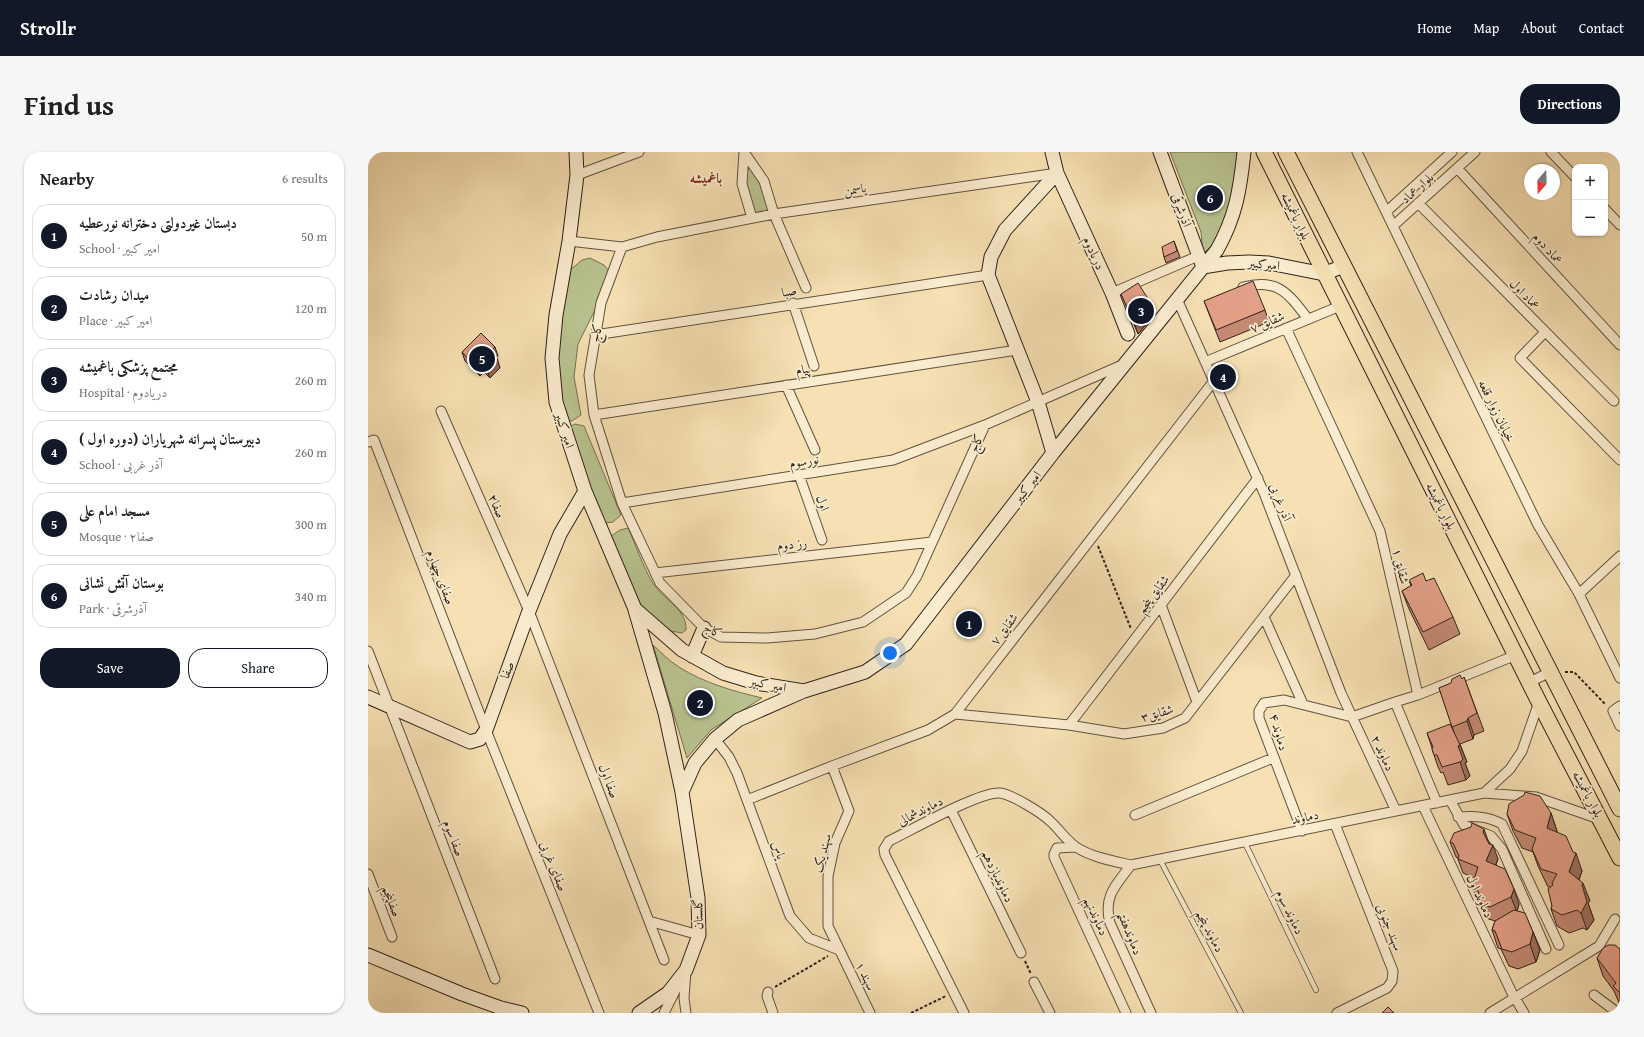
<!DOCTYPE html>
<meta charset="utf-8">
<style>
:root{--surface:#fff;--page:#f6f6f6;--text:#202124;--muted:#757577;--line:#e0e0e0;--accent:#111827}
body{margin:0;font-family:"Gentium Book Plus",Amiri,serif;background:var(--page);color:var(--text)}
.controls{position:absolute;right:12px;top:12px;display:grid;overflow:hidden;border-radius:8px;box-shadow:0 1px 3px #0004}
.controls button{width:36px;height:36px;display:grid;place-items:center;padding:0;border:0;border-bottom:1px solid var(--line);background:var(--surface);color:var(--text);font:20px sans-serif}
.compass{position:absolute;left:1156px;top:12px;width:36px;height:36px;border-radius:50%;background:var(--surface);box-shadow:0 1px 3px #0004;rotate:199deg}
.you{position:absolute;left:522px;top:501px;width:14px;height:14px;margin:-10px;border:3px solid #fff;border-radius:50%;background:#1a73e8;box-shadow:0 0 0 6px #1a73e833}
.badge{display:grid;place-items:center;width:26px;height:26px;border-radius:50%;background:var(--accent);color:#fff;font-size:13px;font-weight:700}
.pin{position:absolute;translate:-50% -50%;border:2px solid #fff;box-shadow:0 1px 4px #0006}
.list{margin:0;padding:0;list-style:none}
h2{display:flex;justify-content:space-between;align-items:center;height:52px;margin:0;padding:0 16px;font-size:17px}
h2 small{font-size:13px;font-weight:400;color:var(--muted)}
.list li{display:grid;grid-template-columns:26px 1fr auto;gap:12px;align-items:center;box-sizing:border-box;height:64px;margin:0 8px 8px;padding:0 8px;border:1px solid var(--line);border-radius:16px}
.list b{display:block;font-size:15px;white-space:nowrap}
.list p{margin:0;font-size:13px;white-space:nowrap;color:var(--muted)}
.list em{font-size:13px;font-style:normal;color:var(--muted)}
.actions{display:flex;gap:8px;padding:12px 16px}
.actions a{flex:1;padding:9px 0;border:1px solid var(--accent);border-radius:16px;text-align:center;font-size:14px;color:var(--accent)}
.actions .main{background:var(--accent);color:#fff}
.map{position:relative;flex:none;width:1252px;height:861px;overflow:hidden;border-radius:16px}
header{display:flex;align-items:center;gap:24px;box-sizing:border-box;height:56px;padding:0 20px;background:var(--accent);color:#fff}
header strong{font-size:19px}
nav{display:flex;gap:22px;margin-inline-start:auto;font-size:14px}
.intro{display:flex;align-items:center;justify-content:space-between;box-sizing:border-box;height:96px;padding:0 24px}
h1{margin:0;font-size:28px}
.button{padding:10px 18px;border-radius:16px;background:var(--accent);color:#fff;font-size:14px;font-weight:700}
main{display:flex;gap:24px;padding:0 24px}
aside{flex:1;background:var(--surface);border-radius:16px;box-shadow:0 1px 3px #0004}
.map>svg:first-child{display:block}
.green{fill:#b9c38f;stroke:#747255}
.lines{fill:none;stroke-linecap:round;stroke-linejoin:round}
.lane-casing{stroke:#625241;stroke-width:6}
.street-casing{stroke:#625241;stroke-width:11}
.secondary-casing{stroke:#30221b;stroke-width:15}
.primary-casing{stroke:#30221b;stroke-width:17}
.path{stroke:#30221b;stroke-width:2;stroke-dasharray:3 2;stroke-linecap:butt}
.lane{stroke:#faecce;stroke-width:4.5}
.street{stroke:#faecce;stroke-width:9}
.secondary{stroke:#faecce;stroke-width:13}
.primary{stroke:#f7e1b4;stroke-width:15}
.wall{fill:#c48a74;stroke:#30221b}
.shaded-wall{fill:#a0705e;stroke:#30221b}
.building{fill:#e4a087;stroke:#30221b}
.labels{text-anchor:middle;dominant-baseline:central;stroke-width:3.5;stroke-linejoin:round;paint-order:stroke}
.street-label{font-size:13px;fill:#30221b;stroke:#faecce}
.neighbourhood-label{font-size:14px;font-weight:bold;fill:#7a1f14;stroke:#faecce}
</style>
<header>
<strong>Strollr</strong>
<nav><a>Home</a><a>Map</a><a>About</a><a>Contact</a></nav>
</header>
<div class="intro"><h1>Find us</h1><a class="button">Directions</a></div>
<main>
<aside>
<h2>Nearby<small>6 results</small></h2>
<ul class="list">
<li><span class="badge">1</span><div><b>دبستان غیردولتی دخترانه نورعطیه</b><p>School · امیر کبیر</p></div><em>50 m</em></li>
<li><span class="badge">2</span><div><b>میدان رشادت</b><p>Place · امیر کبیر</p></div><em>120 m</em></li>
<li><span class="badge">3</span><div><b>مجتمع پزشکی باغمیشه</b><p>Hospital · دریادوم</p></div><em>260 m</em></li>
<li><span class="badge">4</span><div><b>دبیرستان پسرانه شهریاران (دوره اول )</b><p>School · آذر غربی</p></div><em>260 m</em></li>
<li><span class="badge">5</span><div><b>مسجد امام علی</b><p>Mosque · صفا۲</p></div><em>300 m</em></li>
<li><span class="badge">6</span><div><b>بوستان آتش نشانی</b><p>Park · آذرشرقی</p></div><em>340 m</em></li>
</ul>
<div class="actions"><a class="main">Save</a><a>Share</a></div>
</aside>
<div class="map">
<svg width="1252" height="861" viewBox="0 0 1252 861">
<rect width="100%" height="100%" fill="#f7e1b4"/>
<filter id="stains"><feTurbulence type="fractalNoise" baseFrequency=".005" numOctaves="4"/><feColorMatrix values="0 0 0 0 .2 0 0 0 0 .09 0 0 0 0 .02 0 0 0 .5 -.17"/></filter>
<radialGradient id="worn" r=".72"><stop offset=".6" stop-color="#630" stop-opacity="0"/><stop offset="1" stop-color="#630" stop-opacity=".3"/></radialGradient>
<path class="green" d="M802,0H869L870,23L858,68L849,88L835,102L833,80Z
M380,10L393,30L402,60L386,63L377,34Z
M222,106L236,113L242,120L236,140L210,192L206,225L213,263L204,269H198C179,220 193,168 201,119L214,108Z
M207,272L216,274L253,363L245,370L237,371L221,336L201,275Z
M260,376C267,391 278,423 287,434C298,449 319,458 318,478L314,481L297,478L269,451L243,384L252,378Z
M285,493C293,500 301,509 311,515C336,531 365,539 394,546L343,578L319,606Z"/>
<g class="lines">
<defs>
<path id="lane" d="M877,691L948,838
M791,706L873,861"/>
<path id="street" d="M989,0L1170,373L1211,442L1252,526
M1183,0L1207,25
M1089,16L1252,193
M209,23L271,0
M1050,51L1246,249
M1237,57L1252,73
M1018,60L1084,0
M384,66L374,32L376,0L396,29L406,62L438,136
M1025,74L1107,0
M201,89L254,95L289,85L406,62L689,21
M254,95L233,151L221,223L226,263L254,351L292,431L336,476L353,485L399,486L447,482L495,470L538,441L549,424L617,273
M875,135C910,126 920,141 940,167
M744,141L830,104
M809,147L896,341L973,541L1028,659
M425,151L446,214
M918,176L1012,379L1050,543L1027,550L1069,651
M1177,180L1152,206L1252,308
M227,183L620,123
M837,210L972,154
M418,233L447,298
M73,259L161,459L296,808
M226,263L649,198
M0,290L6,288L118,578L231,861
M431,323L454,388
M254,351L525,308L617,273L756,212
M287,421L564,390
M1211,442L1252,404
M793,453L829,550
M896,465L935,552
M0,499L127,827
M1162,530L1182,520
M1050,543L1148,503
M1252,554L1245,559L1252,574
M587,562L701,573L756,582L795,576L817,566L928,423
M984,565L1027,550
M701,573L890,326
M347,587L361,605L369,621L422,764L441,786L471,798
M464,614L481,659L467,691L460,724V774L502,861
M1116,641L1142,617L1154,599L1171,550
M379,648L464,614L560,578L587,562L845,230
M1082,648L1096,673L1123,684L1134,697L1178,797
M1055,654L1144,841L1156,861
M583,658L653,801
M767,663L905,606
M1090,665C1107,664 1119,664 1134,672L1191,793
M967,672L1025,819L1024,829L1019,836L969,861
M934,679L891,566V559L896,551L916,548L984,565
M708,695L689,696L686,702V705L758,861
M763,713C748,733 735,744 742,771L783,861
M0,722L24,785
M281,769L331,783
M318,819L316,846L318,861
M666,830L682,861
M400,840L399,844L405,861
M1226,843L1250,861
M296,861L308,837
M596,861L517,703L516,697L521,689C542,679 612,639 632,641C643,642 674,661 682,669C691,677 698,688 708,695C723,705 745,709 763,713L1116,641L1168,645L1231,667
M1122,861L1231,794L1247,767"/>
<path id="secondary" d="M208,0L209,23L201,89L188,163L184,206L188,250L217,339L267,457L314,498L355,521L388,531L436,539
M684,0L689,21L744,141L760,182
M792,0L835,115
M835,115L859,111L881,110L901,111L956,122L975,114
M685,301L670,250L620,123L623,105L637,78L689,21
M267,458L297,561L314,640L330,746L331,783L318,818L300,841L271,861
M324,504L336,476
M0,545L102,590L112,587L118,578L161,459L192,382L217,339
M314,640L327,611L347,587L370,568L436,539L497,520L538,492L685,301L849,98C868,64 872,38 876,0
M0,803L94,842L133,856L154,861"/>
<path id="primary" d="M896,0L1171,550L1252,706
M918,0L1252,657"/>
</defs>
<use href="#lane" class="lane-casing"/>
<use href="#street" class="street-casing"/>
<use href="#secondary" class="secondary-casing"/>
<use href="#primary" class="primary-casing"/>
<path class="path" d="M730,394L763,477
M1197,520H1206L1238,553
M657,809L663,822
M407,835L460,804
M543,861L578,844"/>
<use href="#lane" class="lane"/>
<use href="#street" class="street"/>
<use href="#secondary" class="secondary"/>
<use href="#primary" class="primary"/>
</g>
<path class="wall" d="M806,89L812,105L798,111L796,105Z
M753,142L784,153L787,162L770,182L757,151Z
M836,149L897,158L901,170L852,190Z
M94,200L130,204L128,206L132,216L122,226L116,220L112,224L97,209Z
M1041,428L1058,429L1085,465L1092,482L1061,498L1041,457L1034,439L1043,434Z
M1096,525L1116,579L1106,583L1105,587L1092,592L1099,610L1097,611L1102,624L1098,628L1080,633L1075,620L1073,621L1070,615L1064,597V596L1059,581L1086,580L1071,536L1094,527Z
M1183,661L1189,679V680L1205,700L1214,719L1211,728L1222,749L1220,751L1226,768L1219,778L1215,776L1201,781L1189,774L1183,757L1184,754L1182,735H1180L1170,714L1165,700L1154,696L1145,679L1139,662Z
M1082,690L1121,691L1130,707L1128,713L1151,752L1149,759L1165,780L1172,798L1168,810L1150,817L1141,814L1133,797L1130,796L1124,778L1127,769L1118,766L1112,752L1113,749L1109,748L1104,734L1106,726L1095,721L1090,707V706L1088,705Z
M1252,797V853L1246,839L1235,824L1229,806Z"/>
<path class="shaded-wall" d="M784,153L787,162L770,182L767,173Z
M127,195L130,204L125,209L122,200Z
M129,206L132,216L122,226L118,217Z
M112,211L116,220L112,224L108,215Z
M1100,566L1106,583L1105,587L1099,569Z
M1092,593L1099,610L1097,611L1102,624L1098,628L1092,610L1090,594Z
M1183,661L1189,679L1185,693L1179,676Z
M1116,677L1121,691L1120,694L1115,680Z
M1125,693L1130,707L1123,724L1118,709Z
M1208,701L1214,719L1207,738L1201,720Z
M1215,731L1222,749L1220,751L1226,768L1219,778L1213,761L1214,733Z
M1146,737L1151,752L1149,760L1143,745Z
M1165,780L1172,798L1168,810L1162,792Z"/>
<path class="building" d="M806,89L809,99L796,105L794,95Z
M885,129L897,158L848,178L836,149Z
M770,131L784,153L767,173L753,142Z
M113,181L127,195L122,200L129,206L118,217L112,211L108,215L94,200Z
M1055,421L1058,429L1066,426L1085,465L1055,480L1034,439L1044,433L1041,428Z
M1092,523L1094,527L1096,525L1109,561L1100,566L1099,569L1084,575L1071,536L1083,531L1084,527Z
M1082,572L1092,593L1090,594L1095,607L1092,610L1074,615L1069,603H1066L1064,597L1065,595L1059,581Z
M1157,640L1172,644L1183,661L1179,676L1198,684L1205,700L1208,701L1201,720L1215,731L1214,733L1219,750L1213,761L1209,758L1194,763L1183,757L1184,754L1180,737L1185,733L1184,731L1189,722L1173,717L1164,697L1168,686L1147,678L1139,662L1141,652L1156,643Z
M1104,671L1116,677L1115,680L1121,692L1125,693L1118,709L1137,717L1146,737L1143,745L1122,755L1112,752L1114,749L1108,734H1104L1110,715L1090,707L1091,704L1085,691L1082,690L1086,681L1103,675Z
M1146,758L1157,761L1165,780L1162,792L1144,800L1134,797L1127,779L1124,778L1127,769Z
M1240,793H1247L1252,797V841L1245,834L1248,831L1229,806L1235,796Z
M1020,855L1026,861H1014Z"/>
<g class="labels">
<g class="street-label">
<text transform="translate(1049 36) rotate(-42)">بلوار عماد</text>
<text transform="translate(487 37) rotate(-8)">یاسمن</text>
<text transform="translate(814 58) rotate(70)">آذرشرقی</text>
<text transform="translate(928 64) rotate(64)">بلوار باغمیشه</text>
<text transform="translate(1180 96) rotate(47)">عماد دوم</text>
<text transform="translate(726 101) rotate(65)">دریادوم</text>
<text transform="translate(896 112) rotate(6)">امیرکبیر</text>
<text transform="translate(421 139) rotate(-9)">صبا</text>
<text transform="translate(1157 142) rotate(45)">عماد اول</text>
<text transform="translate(899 170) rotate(-23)">شقایق ۷</text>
<text transform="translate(228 181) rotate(-80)">کاج</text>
<text transform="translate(435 217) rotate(-9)">پیام</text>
<text transform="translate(1129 259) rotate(64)">خیابان زوار قلعه</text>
<text transform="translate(197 278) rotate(72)">امیر کبیر</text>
<text transform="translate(608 291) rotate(-66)">کاج</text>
<text transform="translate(436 309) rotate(-9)">نورسوم</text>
<text transform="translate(659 335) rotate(-52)">امیر کبیر</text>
<text transform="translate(913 350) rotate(68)">آذر غربی</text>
<text transform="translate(455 351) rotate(70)">اول</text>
<text transform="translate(129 354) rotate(66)">صفا۲</text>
<text transform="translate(1073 354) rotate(63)">بلوار باغمیشه</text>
<text transform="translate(424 392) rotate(-6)">رز دوم</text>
<text transform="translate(1033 414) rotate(77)">شقایق ۱</text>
<text transform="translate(73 425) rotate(69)">صفای چهارم</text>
<text transform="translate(785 442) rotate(-53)">شقایق پنجم</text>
<text transform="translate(636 477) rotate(-52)">شقایق ۷</text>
<text transform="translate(345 478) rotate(27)">کاج</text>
<text transform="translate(139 518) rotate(-70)">صفا</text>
<text transform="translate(400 532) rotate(11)">امیر کبیر</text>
<text transform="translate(789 561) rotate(-16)">شقایق۳</text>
<text transform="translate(911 580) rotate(74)">دماوند ۴</text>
<text transform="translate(1015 601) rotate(65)">دماوند ۲</text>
<text transform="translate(241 629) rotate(69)">صفا اول</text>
<text transform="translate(1220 642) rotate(62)">بلوار باغمیشه</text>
<text transform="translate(552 659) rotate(-27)">دماوندشمالی</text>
<text transform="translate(937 665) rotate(-12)">دماوند</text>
<text transform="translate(86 686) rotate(69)">صفا سوم</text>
<text transform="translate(411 698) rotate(71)">یاس</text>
<text transform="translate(454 701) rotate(-76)">سهند یک</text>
<text transform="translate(186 714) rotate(68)">صفای غربی</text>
<text transform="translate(630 724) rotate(64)">دماوندیازدهم</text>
<text transform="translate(1112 744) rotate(65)">دماوند اول</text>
<text transform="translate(24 749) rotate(69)">صفاپنجم</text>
<text transform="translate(922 760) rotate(64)">دماوند سوم</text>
<text transform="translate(330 762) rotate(-91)">گلستان</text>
<text transform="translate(728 764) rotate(65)">دماوندنهم</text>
<text transform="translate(1022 775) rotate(68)">سهند جنوبی</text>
<text transform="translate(842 779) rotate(62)">دماوند پنجم</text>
<text transform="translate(762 781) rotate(68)">دماوندهفتم</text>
<text transform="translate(498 824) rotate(64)">سهند ۱</text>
</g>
<g class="neighbourhood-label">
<text x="338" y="26">باغمیشه</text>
</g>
</g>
<rect width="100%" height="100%" filter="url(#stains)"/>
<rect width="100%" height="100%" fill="url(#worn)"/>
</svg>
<div class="controls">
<button>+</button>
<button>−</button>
</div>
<svg class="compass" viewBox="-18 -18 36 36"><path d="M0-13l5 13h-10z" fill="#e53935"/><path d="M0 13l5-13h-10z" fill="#757577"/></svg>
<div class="you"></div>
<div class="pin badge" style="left:601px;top:472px">1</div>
<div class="pin badge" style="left:332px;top:551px">2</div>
<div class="pin badge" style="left:773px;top:159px">3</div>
<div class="pin badge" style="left:855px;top:225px">4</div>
<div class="pin badge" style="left:114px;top:207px">5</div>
<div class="pin badge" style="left:842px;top:46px">6</div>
</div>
</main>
